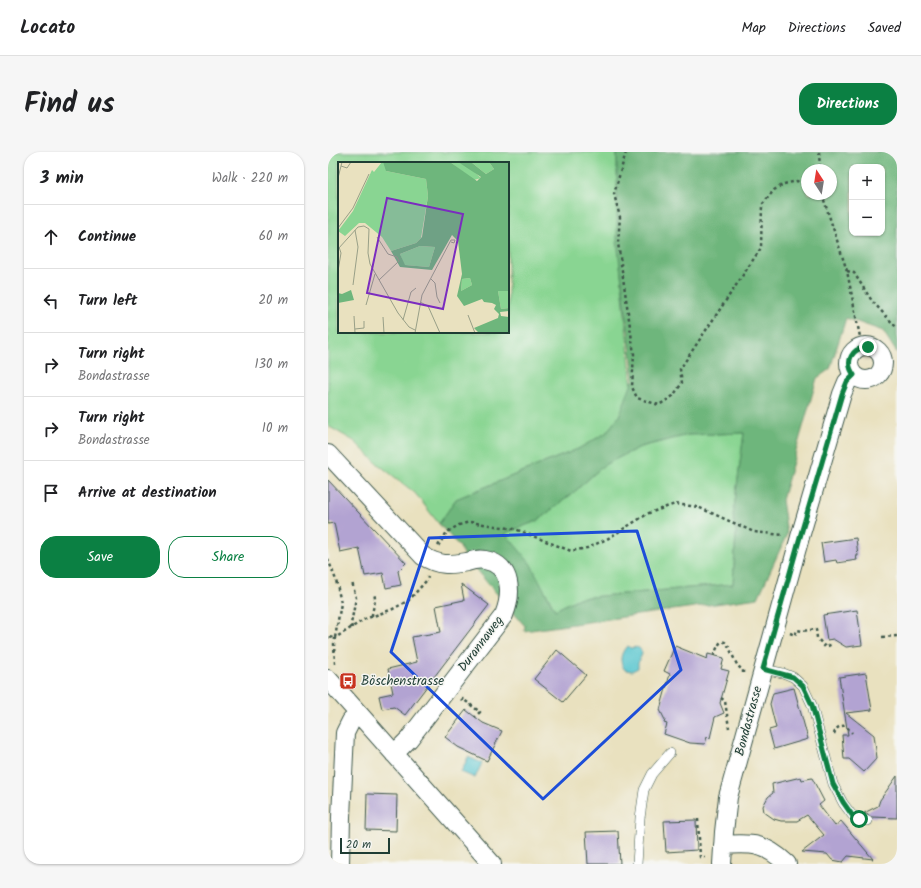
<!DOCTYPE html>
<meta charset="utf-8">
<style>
:root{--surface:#fff;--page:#f6f6f6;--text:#202124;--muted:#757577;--line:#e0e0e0;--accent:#0b8043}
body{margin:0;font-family:Kalam,sans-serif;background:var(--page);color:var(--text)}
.controls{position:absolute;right:12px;top:12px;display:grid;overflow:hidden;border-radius:8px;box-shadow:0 1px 3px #0004}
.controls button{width:36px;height:36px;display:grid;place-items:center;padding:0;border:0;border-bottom:1px solid var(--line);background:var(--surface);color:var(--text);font:20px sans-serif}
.compass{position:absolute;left:473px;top:12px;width:36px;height:36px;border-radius:50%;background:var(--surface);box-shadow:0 1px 3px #0004;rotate:348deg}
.scale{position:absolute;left:12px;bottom:10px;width:50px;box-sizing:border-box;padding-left:4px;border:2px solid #1f3d34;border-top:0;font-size:11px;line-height:14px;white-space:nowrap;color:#1f3d34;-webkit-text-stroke:3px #f6f6f2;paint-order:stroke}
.stop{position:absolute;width:12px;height:12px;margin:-9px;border:3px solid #0b8043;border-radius:50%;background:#fff}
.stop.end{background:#0b8043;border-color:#fff;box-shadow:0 1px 4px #0008}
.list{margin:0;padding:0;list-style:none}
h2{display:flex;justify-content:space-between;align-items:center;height:52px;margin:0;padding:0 16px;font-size:17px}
h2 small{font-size:13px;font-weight:400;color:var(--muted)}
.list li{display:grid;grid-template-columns:26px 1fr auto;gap:12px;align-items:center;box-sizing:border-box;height:64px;padding:0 16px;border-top:1px solid var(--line)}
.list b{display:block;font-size:15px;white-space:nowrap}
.list p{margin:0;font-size:13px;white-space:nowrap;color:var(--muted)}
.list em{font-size:13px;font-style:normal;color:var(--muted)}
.actions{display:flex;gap:8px;padding:12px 16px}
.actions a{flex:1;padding:9px 0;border:1px solid var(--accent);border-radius:16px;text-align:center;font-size:14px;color:var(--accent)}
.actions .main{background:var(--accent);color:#fff}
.icon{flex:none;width:22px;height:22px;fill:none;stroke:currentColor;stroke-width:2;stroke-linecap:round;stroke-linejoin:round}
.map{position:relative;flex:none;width:569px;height:712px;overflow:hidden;border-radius:16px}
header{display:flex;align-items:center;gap:24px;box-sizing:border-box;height:56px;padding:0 20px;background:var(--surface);border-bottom:1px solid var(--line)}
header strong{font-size:19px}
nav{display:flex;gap:22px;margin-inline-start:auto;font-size:14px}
.intro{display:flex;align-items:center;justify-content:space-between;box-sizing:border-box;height:96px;padding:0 24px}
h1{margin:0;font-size:28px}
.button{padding:10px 18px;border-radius:16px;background:var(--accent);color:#fff;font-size:14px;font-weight:700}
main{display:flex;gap:24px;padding:0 24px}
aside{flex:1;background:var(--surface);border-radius:16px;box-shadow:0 1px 3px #0004}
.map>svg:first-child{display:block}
.green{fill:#89d592;stroke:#548963;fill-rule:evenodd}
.forest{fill:#6eb67c;stroke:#467a58;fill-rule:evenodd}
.water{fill:#59c6cf;stroke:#3c8282}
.building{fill:#b2a3d2}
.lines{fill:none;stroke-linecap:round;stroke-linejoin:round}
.service-casing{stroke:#3d5649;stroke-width:10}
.minor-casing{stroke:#3d5649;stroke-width:20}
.path{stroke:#3d5649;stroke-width:2.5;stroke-dasharray:3 3;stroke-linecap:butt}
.service{stroke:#fff;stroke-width:9}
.minor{stroke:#fff;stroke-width:18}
.route{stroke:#0b8043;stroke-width:5}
.marked{fill:none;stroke:#1d4ed8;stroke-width:3;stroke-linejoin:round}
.labels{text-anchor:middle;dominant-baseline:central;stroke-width:3;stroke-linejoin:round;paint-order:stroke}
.street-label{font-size:13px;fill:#1f3d34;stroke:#f6f6f2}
.poi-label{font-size:13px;fill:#1f3d34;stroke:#f6f6f2;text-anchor:start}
.inset-road{fill:none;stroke:#989f87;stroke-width:1}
.view{fill:#7b2cbf;fill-opacity:0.15;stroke:#7b2cbf;stroke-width:2}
.inset-edge{fill:none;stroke:#1f3d34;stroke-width:2}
</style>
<header>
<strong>Locato</strong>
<nav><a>Map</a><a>Directions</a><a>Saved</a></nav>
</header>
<div class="intro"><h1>Find us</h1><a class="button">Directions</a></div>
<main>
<aside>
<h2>3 min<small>Walk · 220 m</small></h2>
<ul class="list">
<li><svg class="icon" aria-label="ahead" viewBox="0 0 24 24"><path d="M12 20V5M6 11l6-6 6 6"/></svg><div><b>Continue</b></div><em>60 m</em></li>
<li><svg class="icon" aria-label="left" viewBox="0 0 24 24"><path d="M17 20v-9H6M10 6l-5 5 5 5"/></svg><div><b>Turn left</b></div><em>20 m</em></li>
<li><svg class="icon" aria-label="right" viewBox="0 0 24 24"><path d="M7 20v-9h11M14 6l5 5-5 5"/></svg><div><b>Turn right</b><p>Bondastrasse</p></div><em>130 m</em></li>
<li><svg class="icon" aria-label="right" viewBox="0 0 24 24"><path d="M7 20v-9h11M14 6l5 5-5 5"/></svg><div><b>Turn right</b><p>Bondastrasse</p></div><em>10 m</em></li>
<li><svg class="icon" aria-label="arrive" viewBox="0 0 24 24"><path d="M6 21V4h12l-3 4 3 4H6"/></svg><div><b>Arrive at destination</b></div></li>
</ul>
<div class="actions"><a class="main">Save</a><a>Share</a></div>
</aside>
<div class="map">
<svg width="569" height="712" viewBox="0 0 569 712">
<rect width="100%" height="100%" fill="#f6f6f2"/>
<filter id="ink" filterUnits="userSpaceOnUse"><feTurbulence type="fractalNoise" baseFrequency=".025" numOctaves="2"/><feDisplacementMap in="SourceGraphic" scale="8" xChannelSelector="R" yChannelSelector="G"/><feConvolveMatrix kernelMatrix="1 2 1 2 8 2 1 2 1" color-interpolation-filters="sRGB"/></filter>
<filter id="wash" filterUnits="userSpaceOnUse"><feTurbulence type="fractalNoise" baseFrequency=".012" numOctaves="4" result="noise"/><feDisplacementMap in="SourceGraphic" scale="16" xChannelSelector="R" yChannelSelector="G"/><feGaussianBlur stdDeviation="0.9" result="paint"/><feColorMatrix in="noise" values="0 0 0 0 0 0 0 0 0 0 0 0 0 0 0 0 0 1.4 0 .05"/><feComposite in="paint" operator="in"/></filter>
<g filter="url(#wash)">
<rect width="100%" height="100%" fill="#e9e1bf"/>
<path class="green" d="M0,0H289L290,91L304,235L291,264L278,281L250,297L128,347L111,372L87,341L50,312L26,289L0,274ZM11,11H180V180H11Z
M416,281L405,364L408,381L405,432L251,446L227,458L220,444L177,381L209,369L245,341L276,313L312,295L360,283Z"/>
<path class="forest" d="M289,0H569V201L555,179L518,166L502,217L489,226L454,348L459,382L430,446L196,479L197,474L136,404L132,395L111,372L128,347L250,297L278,281L291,264L306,226L289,89ZM524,15H554V81H524ZM479,18H503V42H479ZM416,281L405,364L408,381L405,432L251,446L227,458L202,411L177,381L209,369L245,341L276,313L312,295L360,283Z"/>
<path class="water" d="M300,494L302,496C308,495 313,494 314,502L310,511V516L304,519L297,518C291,510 292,503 298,495Z
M140,605L154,611L147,626L133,620Z"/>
<g id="blocks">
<path class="building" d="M0,328L78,411L70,419L73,433L58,436L55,421L37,424L31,396L12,400L6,371L0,372Z
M528,386L530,404H528L529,408L509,411L508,408L496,410L493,391Z
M133,432L161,453L77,563L66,555L54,557L51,544L65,541L60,517L89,510L84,485L113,480L108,454L136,448Z
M529,458L534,493L518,495L505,487L499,488L495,463Z
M347,494L379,507L380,502L396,506L393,517L401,519L392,551L396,561L387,565L382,586L379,585L377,592L362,591L336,582L339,572L336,571L337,568L332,558L342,522L336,519Z
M229,498L258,523L235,550L206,527Z
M538,521L544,558L518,561L546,583L549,606L536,620L521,607H516L514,583H520L511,525Z
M466,536L480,587L446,597L441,578L448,576L442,552L445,541Z
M138,558L155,571L174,579L159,609L130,595L117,585Z
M569,624V666L544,665L536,661L550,654L552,648Z
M473,625L474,628L484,626L496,649L491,653L507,674L513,669L545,707L520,704L515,710L504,708L499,702L474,700L496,683L479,663L469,669H453L446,667L436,660L435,654L440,645L445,641L444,632Z
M39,642L69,643L68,679L38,678Z
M368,668L369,698L338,700L336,669Z
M290,679L292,712H260L258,680Z"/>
</g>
</g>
<g filter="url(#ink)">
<use href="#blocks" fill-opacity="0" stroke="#3d5649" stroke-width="1"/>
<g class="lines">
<defs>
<path id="service" d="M435,517L455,521L465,525L475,534L484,553L505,632L515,651L524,663L540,669
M309,712L312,666L316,638L324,622L342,601"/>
<path id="minor" d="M521 211a17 17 0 1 1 34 0a17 17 0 1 1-34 0Z
M0,302L95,404C111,414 121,413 139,410C145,408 151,407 157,408C185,413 184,443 176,463L81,587L66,602
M0,527L164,712
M395,693C425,691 437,691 459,712
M12,712L13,665L17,581L23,569L31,562
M394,712L396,680L400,645L472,385L514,242L519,230L526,223"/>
</defs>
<use href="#service" class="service-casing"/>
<use href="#minor" class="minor-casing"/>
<path class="path" d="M298,0L286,42L292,65L290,91L306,202L304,235L309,246L331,253L345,244L354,231L352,217L433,96L434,53L446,38L456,32L469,29L479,34
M491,0L492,18
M494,42L519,119L534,195
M519,119L526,121L544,149L569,176
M110,394L119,380L131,373L142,370L187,377L243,399L259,396L279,387L321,361L347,352L370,355L426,380L455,383
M0,407L8,428L13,451L7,486L0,485
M44,464C44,456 49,450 46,442
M24,476L23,472L28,446L24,430
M462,481L467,483L469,478L475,479L488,477L489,486L497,495L505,492
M554,485L569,484
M386,504C397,470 403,505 410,514C412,516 413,517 415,518V521
M7,512L6,492L7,486L37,467L65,457L81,448L99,428L100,425
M393,546L397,549L401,576
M133,549L135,547L152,560L147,565
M506,582C508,576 511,573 518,574L524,581
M370,667L372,705H377"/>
<use href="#service" class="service"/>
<use href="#minor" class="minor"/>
</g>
</g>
<g class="lines" filter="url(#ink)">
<path class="route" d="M531,667L524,663L515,650L505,632L484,553L475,534L465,525L435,517L472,385L514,242L519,230L526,223C516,209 524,196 540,195"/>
</g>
<path class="marked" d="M309,379L353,518L215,647L63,500L101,386Z"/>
<defs>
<symbol id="bus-square" viewBox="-11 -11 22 22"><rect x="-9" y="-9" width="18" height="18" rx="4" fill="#c8321e" stroke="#f6f6f2"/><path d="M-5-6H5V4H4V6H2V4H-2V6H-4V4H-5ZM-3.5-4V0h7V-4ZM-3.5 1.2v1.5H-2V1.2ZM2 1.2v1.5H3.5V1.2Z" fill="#fff"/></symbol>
</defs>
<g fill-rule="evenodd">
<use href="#bus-square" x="10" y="519" width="20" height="20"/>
</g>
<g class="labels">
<g class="street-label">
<text transform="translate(153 492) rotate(-53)">Durannaweg</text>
<text transform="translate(421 569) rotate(-75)">Bondastrasse</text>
</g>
<g class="poi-label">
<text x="33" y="529">Böschenstrasse</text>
</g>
</g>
<g transform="translate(10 10)">
<rect width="171" height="171" fill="#e9e1bf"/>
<path d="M44,0L48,3V9L88,17L90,34L83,76L78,81L53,89L44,75L27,61H21L7,74L0,69L15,49L34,8L36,10ZM112,0H120L132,6L143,16L136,18ZM133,0H151L156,7L148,12ZM82,84L97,85L91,105L66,103L62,92ZM132,116L134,123L123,129L124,117ZM160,129H171V146L163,147Z" fill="#89d592"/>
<path d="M45,0H112L139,19L143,15L120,0H133L148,12L156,7L151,0H171V129H160L163,147L171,146V149L162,150L163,154L171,155V171H141L136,166L160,156L161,152L156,147L158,143L154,141L146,140L144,137L126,144L119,134L124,112L120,79L114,73L94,108L62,105L53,89L78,81L84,75L90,34L88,17L48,9ZM82,84L97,85L91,105L67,103L62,92ZM132,116L134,123L123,129L124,117ZM13,128L16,138L0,141V131L4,132Z" fill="#6eb67c" fill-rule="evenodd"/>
<path class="inset-road" d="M3,4L9,6L13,0M0,16L4,0M0,66L15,46L31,12M39,75L50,92L59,95L61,99L41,118M0,87L20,65L26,64L31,67L30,91L32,102L60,151L71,165L77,168M0,109L3,91L1,85M93,117L97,121L99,135L102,141M15,123L20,85L17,68M82,140L90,144L102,171M28,143L37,112M130,153L137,171M16,154L17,171M45,155L46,171M65,158L73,130L78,126M17,167L26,166V159M77,171L84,133L113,78H117L116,81L113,80"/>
<path class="view" d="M49,36L125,52L105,147L29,131Z"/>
<rect width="171" height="171" class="inset-edge"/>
</g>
</svg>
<div class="controls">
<button>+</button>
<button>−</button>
</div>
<svg class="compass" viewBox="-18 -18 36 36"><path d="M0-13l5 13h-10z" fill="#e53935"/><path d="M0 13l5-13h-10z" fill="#757577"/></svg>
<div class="scale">20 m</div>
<div class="stop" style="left:531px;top:667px"></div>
<div class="stop end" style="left:540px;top:195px"></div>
</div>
</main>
